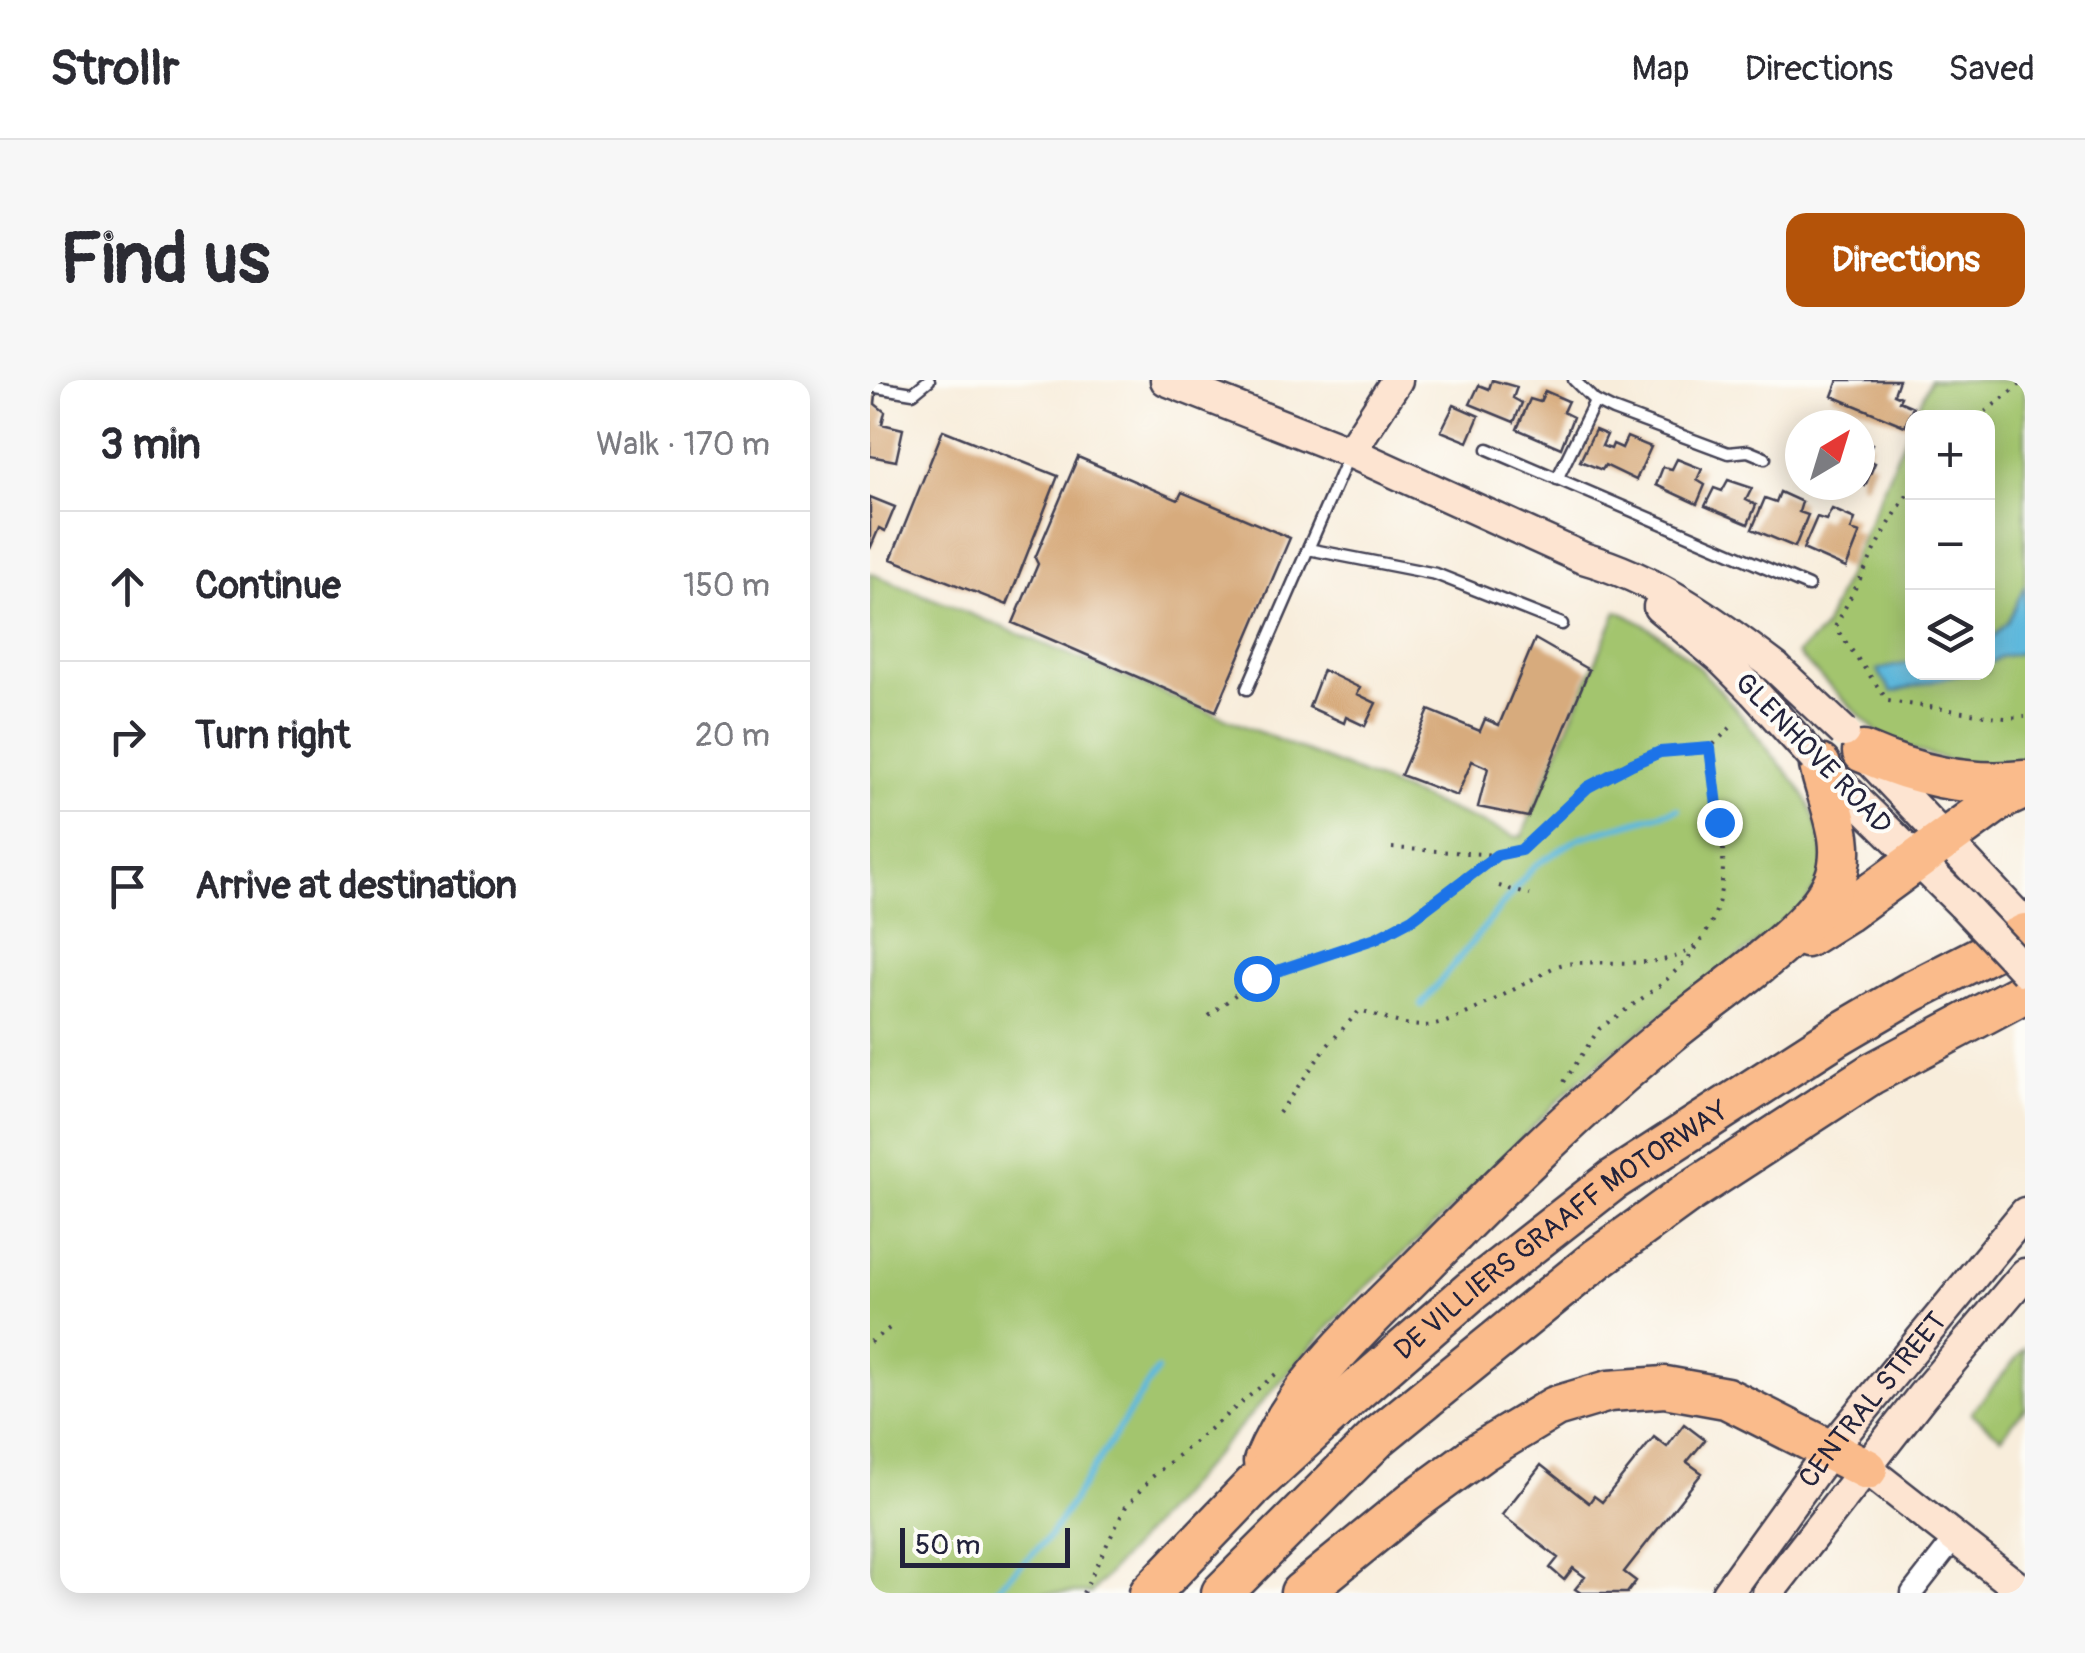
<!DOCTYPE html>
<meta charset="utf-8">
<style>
:root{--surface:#fff;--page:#f7f7f7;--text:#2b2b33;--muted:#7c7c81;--line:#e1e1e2;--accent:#b45309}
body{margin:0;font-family:Pangolin,sans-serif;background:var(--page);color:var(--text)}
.controls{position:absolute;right:30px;top:30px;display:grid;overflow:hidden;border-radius:20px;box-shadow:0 5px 25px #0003}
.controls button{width:90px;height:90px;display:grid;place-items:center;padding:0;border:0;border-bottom:2px solid var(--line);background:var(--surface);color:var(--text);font:50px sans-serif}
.compass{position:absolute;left:915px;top:30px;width:90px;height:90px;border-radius:50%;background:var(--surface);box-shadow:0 5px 25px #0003;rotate:38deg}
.scale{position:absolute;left:30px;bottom:25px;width:170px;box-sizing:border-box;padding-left:10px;border:5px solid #22223b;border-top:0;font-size:28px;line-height:35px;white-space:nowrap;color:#22223b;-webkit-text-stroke:8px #fdfcf7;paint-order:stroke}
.stop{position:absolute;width:30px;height:30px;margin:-22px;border:8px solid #1a73e8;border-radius:50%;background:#fff}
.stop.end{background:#1a73e8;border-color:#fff;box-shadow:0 2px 10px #0008}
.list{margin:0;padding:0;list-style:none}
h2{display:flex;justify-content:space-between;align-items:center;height:130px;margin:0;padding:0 40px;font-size:42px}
h2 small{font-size:32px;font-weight:400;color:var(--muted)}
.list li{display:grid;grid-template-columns:65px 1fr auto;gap:30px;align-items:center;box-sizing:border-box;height:150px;padding:0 40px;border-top:2px solid var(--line)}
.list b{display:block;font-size:38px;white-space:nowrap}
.list em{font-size:32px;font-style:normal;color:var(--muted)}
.icon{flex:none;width:55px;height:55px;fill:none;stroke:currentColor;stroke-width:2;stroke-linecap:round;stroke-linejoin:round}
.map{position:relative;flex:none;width:1155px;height:1213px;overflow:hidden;border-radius:20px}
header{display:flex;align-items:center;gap:60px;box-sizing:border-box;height:140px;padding:0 50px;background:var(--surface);border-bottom:2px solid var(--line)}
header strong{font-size:48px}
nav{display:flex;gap:55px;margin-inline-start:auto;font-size:35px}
.intro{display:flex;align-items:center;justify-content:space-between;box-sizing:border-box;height:240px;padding:0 60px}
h1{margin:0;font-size:70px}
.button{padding:25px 45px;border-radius:20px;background:var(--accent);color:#fff;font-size:35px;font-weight:700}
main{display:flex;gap:60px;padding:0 60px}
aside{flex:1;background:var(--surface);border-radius:20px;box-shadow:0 5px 25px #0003}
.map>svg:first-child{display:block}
.green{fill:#a3c56e;stroke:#627454;stroke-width:2.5}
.water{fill:#5fb9dd;stroke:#406e8c;stroke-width:2.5}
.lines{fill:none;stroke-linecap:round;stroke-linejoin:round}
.stream{stroke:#5fb9dd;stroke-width:6}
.building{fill:#d7ab7d}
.lane-casing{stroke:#424053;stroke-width:15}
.street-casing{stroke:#424053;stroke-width:25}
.secondary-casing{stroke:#424053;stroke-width:35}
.highway-casing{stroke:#424053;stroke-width:45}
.path{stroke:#424053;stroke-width:4;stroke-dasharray:2.5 8;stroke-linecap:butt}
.lane{stroke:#fff;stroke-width:10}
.street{stroke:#fff;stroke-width:20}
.secondary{stroke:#fde4d1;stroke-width:30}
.highway{stroke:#fabb8b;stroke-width:40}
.secondary-bridge-casing{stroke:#424053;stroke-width:35;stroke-linecap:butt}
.secondary-bridge{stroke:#fde4d1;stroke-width:30}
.route{stroke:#1a73e8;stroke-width:12}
.labels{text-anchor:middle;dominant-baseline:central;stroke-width:8;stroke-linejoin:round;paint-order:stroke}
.street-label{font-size:28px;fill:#22223b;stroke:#fdfcf7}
</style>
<header>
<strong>Strollr</strong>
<nav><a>Map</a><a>Directions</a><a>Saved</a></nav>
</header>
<div class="intro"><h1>Find us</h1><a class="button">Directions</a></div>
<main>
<aside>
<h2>3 min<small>Walk · 170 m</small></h2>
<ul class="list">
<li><svg class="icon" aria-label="ahead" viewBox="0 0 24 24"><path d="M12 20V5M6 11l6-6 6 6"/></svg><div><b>Continue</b></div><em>150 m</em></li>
<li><svg class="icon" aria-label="right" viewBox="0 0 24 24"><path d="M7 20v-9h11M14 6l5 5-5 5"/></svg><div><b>Turn right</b></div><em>20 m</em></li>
<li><svg class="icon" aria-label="arrive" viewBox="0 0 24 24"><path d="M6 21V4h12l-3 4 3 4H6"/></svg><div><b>Arrive at destination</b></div></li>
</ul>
</aside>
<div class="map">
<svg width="1155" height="1213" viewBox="0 0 1155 1213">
<rect width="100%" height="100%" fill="#fdfcf7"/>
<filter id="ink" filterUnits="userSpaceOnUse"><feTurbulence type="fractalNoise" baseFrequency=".01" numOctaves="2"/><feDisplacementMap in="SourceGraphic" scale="20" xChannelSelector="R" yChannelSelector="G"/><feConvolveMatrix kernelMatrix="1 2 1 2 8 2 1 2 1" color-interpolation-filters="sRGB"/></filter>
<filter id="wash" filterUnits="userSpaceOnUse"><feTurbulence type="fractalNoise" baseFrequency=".0048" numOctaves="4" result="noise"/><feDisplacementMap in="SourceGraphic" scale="40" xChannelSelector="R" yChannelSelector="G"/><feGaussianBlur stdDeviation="2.25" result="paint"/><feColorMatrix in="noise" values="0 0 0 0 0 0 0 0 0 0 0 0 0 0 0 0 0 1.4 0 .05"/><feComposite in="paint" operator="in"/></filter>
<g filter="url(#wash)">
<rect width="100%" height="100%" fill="#f8eddb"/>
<path class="green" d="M1060,0H1155V385L1108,390L1017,362L927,274L953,250L1042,40V292H1118V38L1044,37Z
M0,193L646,457L652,456L747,231C811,258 858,317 900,372C911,386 925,399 934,415C947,437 952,465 957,489L931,530L743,671L704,705L574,836L487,916L221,1213H0Z
M1154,969L1155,1028L1131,1057L1101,1033Z"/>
<path class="water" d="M1155,205V272L1130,277L1118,285V262L1138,241Z
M1042,282V292L1096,293L1022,312L1007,290Z"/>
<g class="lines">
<path class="stream" d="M551,625L664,486L709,458L808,429
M123,1213L179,1157L287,990"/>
</g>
<g id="blocks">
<path class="building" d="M622,0L647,7L643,18L652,23L644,42L600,24L609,5L619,9Z
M968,0H1029L1024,14L1031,17L1029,21L1043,27L1035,46L962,16Z
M0,10L6,15L5,24L15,32L12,44L33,49L26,81L0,76Z
M675,11L698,21L693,32L703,37L691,68L647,49L660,19L670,22Z
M584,25L609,36L598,62L571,51Z
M73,50L188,96L137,225L21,179Z
M725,50L737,55L732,66L741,69L743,64L752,68L757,57L781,67L766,100L735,85L732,90L710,81Z
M990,59L1002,64L995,79L1005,83L995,106L990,103Z
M208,77L308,120L312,112L420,158L346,331L143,243L168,184L165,178Z
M807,79L832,89L827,100L835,105L827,124L786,105L793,87L802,89Z
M858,100L882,108L876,120L886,125L878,144L835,126L844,108L852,111Z
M910,112L932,122L929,132L938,135L925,167L882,149L895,118L906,122Z
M0,117L25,127L15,151L9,148L0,169Z
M962,129L985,139L981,150L990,153L976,188L933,169L947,137L956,140Z
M665,259L719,290L658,437L608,427L618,388L602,381L587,416L531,395L559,330L610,351L615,339L629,345Z
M453,290L490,308L487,314L506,323L495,346L476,337L474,343L439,327Z
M814,1044L835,1060L817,1082L832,1093L754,1192L766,1201L757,1213H711L705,1209L715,1197L703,1188L694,1200L680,1188L688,1178L632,1135L671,1085L719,1123L724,1116L732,1122L784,1057L797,1067Z"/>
</g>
</g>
<g filter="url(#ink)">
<use href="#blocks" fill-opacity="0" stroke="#424053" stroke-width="2.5"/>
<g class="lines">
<defs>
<path id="lane" d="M704,0L725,21L743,30L858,73L878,71L895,78
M0,6L43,13L59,0
M618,69L938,206
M687,99L725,21
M438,169L566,194L692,244
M377,309L478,77"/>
<path id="street" d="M1042,1213L1085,1158"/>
<g id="secondary">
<path d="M296,0L480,72L713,178C787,199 846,242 906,288"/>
<path d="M480,72L527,0"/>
<path d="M789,227L849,277L884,312"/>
<path d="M999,379L1155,544"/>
<path d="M949,383L1093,525"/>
<path d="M997,1089L1155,1213"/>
<path id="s1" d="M857,1213L960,1070L1155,833"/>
<path d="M898,1213L1052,1016L1155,894"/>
</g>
<g id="highway">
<path d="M993,372C1046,395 1096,407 1155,401"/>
<path d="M936,557L976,532L1129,420L1155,408"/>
<path d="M394,1082C424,1008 488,950 544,894C625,811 708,729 797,655C841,618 943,552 964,502C981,463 958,423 950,385"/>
<path id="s2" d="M280,1213L384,1105L485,1012L601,911L743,800L966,656L1041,612L1155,554"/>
<path d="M352,1213L508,1057L727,879L815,815L1001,694L1155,612"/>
<path d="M431,1213L545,1120L612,1071L685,1027L739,1011L795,1007L856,1018L997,1089"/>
</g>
</defs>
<use href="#lane" class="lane-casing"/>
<use href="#street" class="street-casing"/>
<use href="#secondary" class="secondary-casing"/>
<use href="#highway" class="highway-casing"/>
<path class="path" d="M1107,38L1155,1
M1042,106L1016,149L965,247L1018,321L1135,338L1155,337
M522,468L627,475L651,470L718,407L790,372L840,368L860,348
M629,506L660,515
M339,636L386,598L506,559L542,539L627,475
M694,702L729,649L792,604L817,580L832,560
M409,733L457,666L490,630C515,638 538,649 564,645C586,642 639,612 661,600C672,595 684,585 696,584C734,578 809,595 834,556C868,504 848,426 840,368
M0,962L24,945
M213,1213L255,1128L282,1097L407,993"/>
<use href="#lane" class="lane"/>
<use href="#street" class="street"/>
<use href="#secondary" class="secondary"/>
<use href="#highway" class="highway"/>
<defs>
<path id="secondary-bridge" d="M906,288L974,352
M884,312L944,378
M1093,525L1155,591"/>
</defs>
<use href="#secondary-bridge" class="secondary-bridge-casing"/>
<use href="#secondary-bridge" class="secondary-bridge"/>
</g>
</g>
<g class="lines" filter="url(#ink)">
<path class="route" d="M386,598L506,558L542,539L627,475L651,470L718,407L762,384L790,372L840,368L849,442"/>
</g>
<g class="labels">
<g class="street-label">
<text transform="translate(943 374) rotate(46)">GLENHOVE ROAD</text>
<text stroke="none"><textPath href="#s2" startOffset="550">DE VILLIERS GRAAFF MOTORWAY</textPath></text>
<text stroke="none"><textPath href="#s1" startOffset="242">CENTRAL STREET</textPath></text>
</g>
</g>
</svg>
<div class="controls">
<button>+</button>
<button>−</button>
<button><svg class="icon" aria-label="layers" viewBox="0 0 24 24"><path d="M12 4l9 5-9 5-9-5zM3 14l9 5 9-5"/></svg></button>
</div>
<svg class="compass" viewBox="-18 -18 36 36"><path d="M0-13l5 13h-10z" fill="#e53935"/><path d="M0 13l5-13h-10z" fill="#7c7c81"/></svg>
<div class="scale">50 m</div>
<div class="stop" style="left:386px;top:598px"></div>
<div class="stop end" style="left:849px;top:442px"></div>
</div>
</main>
